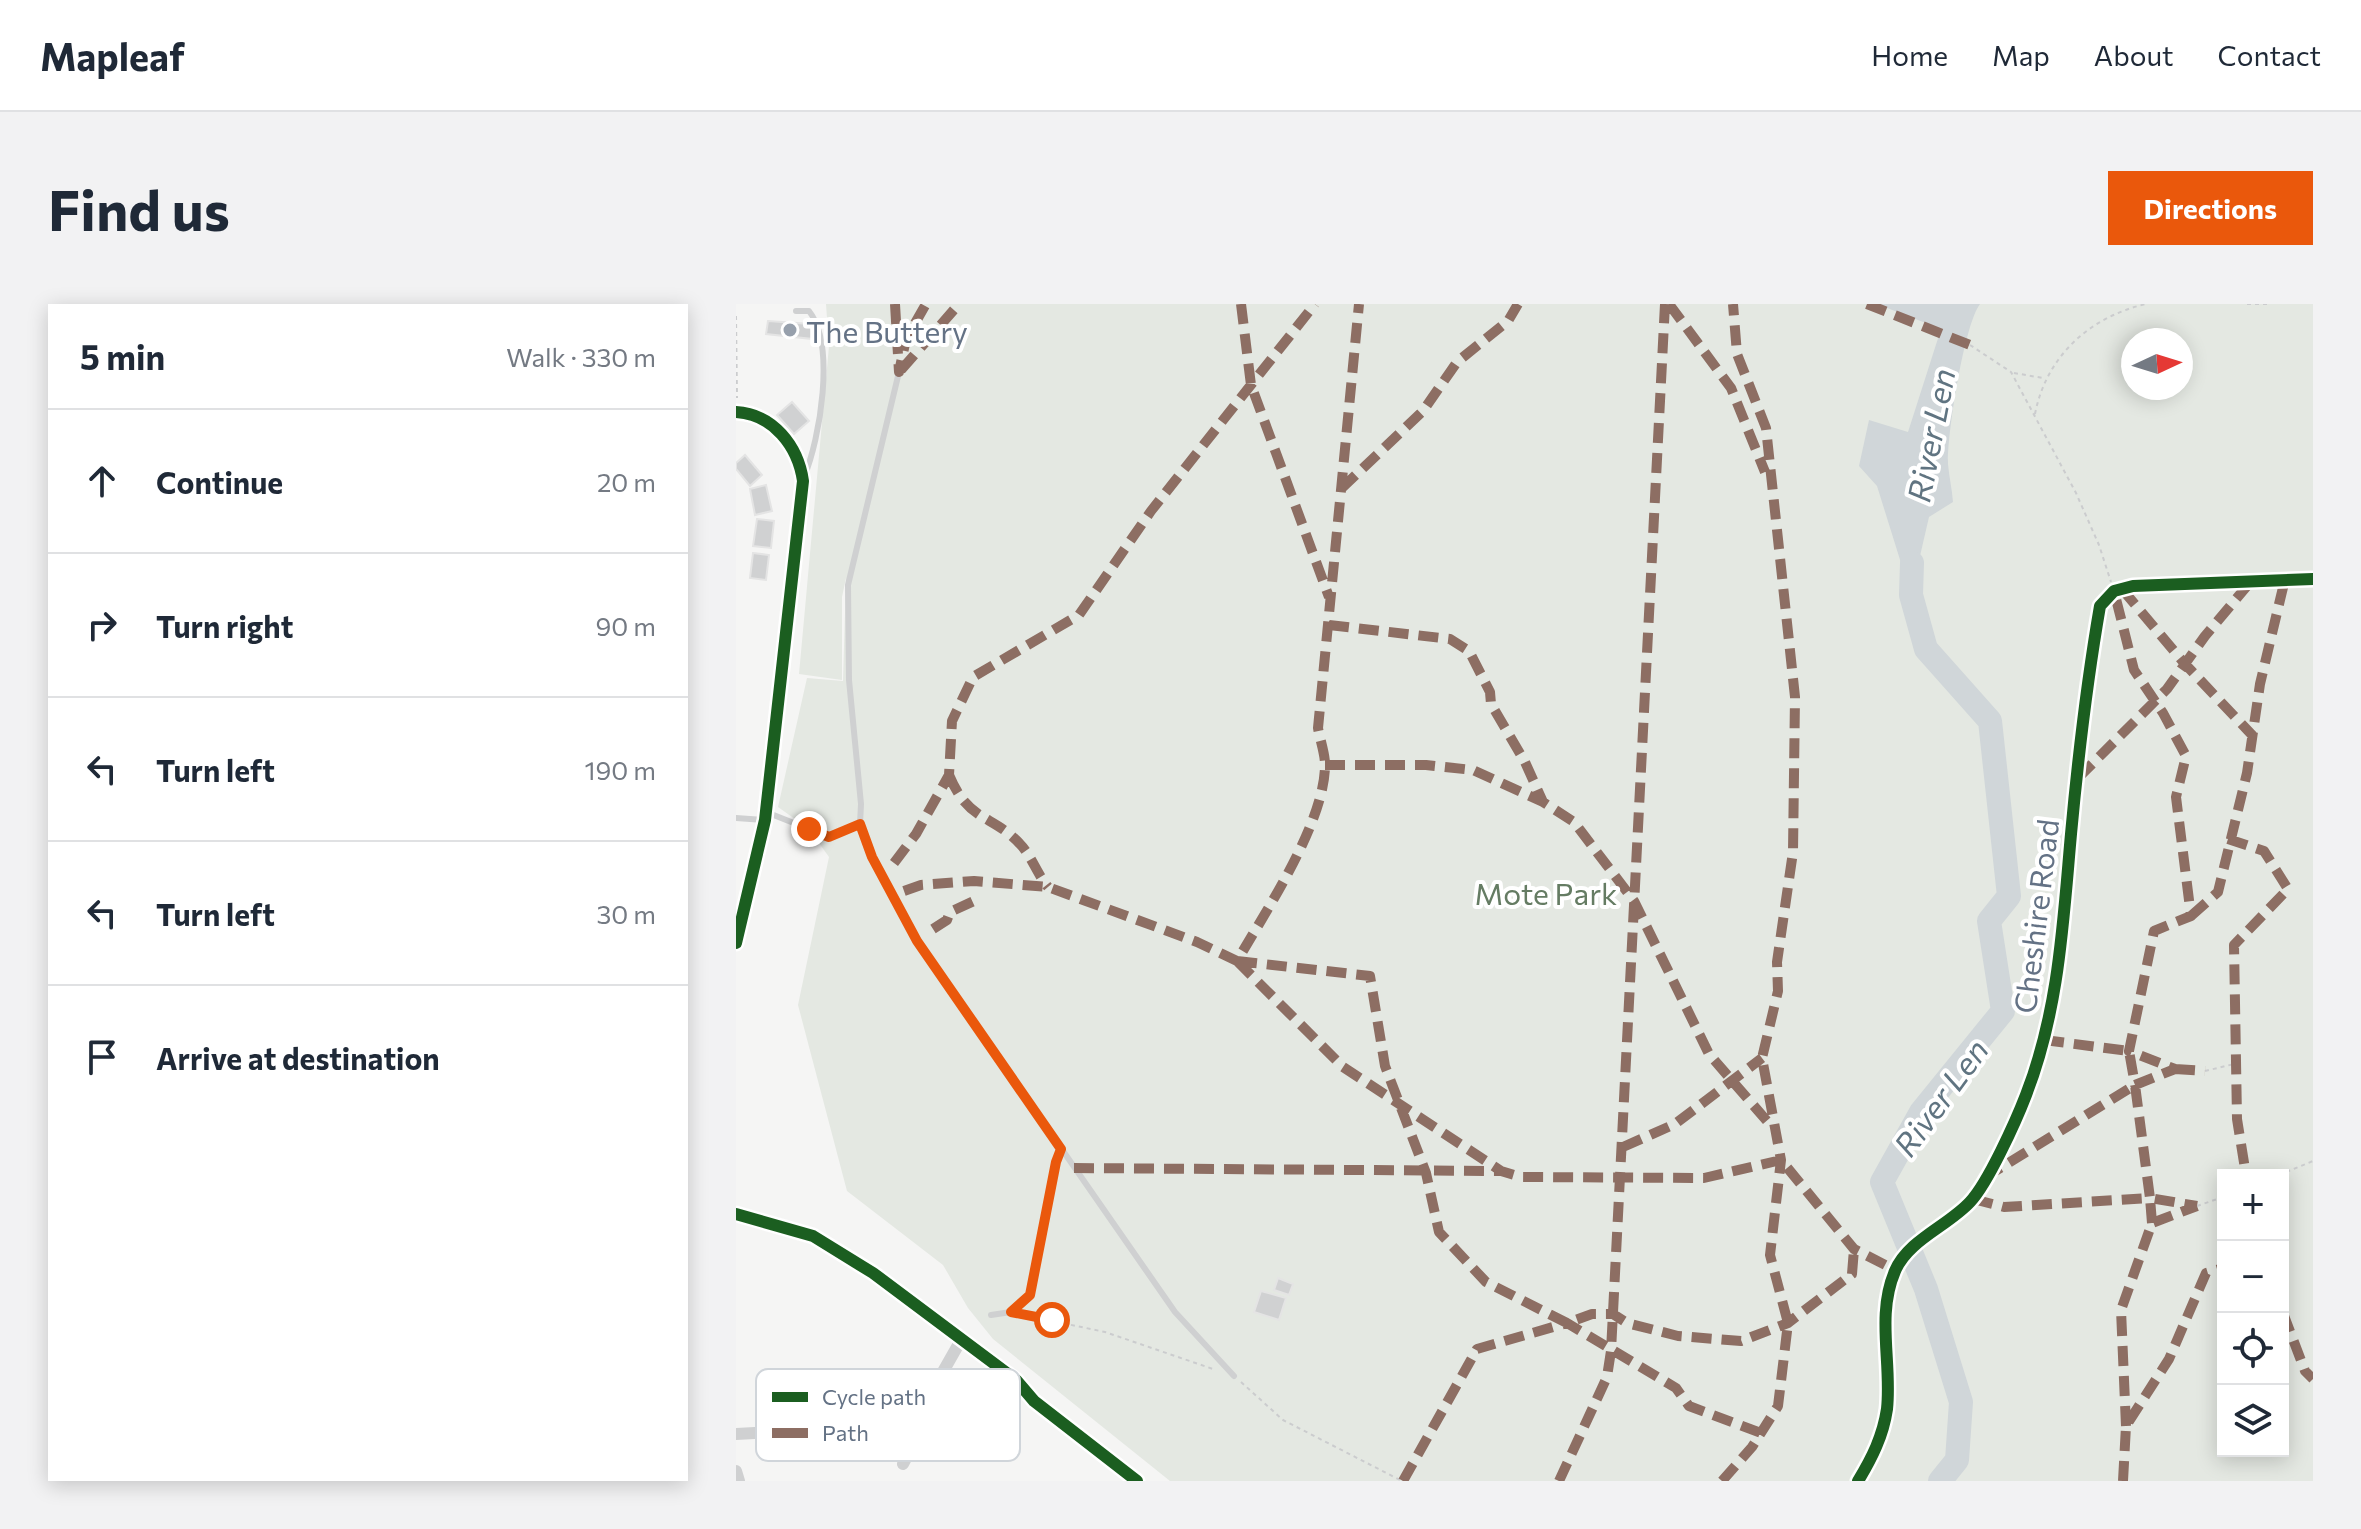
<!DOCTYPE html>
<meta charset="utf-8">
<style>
:root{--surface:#fff;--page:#f2f2f3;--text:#1f2937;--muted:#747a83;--line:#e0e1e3;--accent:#ea580c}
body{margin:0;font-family:Commissioner,sans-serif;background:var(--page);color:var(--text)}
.controls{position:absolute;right:24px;bottom:24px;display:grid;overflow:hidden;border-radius:0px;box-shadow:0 4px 20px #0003}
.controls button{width:72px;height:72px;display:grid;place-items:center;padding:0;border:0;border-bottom:2px solid var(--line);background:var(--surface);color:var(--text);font:40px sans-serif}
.compass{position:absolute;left:1385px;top:24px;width:72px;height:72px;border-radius:50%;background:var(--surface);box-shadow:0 4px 20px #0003;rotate:86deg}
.stop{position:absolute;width:24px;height:24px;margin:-18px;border:6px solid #ea580c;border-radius:50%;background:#fff}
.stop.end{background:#ea580c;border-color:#fff;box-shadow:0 2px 8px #0008}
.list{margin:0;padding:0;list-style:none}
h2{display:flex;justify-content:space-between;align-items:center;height:104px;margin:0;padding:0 32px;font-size:34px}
h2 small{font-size:26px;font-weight:400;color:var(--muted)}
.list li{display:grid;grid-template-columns:52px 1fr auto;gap:24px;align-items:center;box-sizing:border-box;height:144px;padding:0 32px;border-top:2px solid var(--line)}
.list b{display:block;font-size:30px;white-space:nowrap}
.list em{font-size:26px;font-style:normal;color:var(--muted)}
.icon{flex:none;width:44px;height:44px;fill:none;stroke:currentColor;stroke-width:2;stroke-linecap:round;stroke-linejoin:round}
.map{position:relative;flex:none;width:1577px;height:1177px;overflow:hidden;border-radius:0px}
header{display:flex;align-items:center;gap:48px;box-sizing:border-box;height:112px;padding:0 40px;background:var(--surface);border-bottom:2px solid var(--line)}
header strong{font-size:38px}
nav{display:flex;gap:44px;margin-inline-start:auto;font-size:28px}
.intro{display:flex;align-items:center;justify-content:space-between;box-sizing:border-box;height:192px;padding:0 48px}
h1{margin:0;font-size:56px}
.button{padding:20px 36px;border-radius:0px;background:var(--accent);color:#fff;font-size:28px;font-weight:700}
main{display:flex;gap:48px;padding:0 48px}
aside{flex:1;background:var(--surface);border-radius:0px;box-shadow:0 4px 20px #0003}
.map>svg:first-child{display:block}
.green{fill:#e4e8e2;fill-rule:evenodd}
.water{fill:#d0d6d9}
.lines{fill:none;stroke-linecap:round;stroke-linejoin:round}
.river{stroke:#d0d6d9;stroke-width:24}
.building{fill:#d0d1d2;stroke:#e4e4e4;stroke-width:2}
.path{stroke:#cbccce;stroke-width:2;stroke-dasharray:4 4;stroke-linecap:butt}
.lane{stroke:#cfd0d1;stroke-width:6}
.street{stroke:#cfd0d1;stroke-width:12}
.secondary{stroke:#d2d5d8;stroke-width:16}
.quiet{stroke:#8d6e63;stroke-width:10;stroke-dasharray:20 10;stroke-linecap:butt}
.cycleway-casing{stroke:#fff;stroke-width:17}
.cycleway{stroke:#1b5e20;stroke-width:12}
.route{stroke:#ea580c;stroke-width:10}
.poi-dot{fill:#97a0ac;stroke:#fff;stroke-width:3}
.labels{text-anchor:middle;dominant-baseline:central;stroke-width:8;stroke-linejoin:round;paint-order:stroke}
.poi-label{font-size:30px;fill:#647285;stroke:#fff;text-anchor:start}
.park-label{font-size:30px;fill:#657c63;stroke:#fff}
.street-label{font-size:30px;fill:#647285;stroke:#fff}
.water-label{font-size:32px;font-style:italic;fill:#607481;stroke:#fff}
.key{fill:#fff;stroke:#d0d5da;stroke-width:2}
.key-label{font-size:22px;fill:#647285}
</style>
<header>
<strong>Mapleaf</strong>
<nav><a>Home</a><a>Map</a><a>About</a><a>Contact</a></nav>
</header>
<div class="intro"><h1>Find us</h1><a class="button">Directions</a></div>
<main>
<aside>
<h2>5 min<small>Walk · 330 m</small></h2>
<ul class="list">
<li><svg class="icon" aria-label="ahead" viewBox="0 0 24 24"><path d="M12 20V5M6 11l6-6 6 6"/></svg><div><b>Continue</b></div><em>20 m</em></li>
<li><svg class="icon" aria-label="right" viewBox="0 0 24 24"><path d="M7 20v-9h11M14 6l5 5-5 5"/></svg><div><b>Turn right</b></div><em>90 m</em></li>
<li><svg class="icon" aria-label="left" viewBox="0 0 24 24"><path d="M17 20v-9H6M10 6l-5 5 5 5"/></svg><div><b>Turn left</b></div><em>190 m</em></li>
<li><svg class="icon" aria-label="left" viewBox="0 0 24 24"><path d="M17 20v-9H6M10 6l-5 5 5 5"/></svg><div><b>Turn left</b></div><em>30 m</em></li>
<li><svg class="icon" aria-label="arrive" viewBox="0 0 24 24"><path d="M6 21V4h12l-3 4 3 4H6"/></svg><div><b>Arrive at destination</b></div></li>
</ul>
</aside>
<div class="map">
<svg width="1577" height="1177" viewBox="0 0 1577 1177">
<rect width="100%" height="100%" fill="#f5f5f4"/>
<path class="green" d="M90,0H1577V1177H434L257,1035L232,1004L207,961L111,887L62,701L93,553L73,525L42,503L71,374L107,377L110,274L106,293V376L63,370L93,42ZM1397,36H1445V84H1397ZM1487,871H1547V1147H1487Z"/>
<path class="water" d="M1141,0H1244C1228,21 1211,131 1212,160C1213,172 1216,185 1217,198L1193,213L1175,291L1141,182L1123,162L1133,116L1172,128L1205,25Z"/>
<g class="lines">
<path class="river" d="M1176,259L1175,291L1190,345L1254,417L1273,592L1253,617L1267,707L1185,808L1146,878L1190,985L1225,1098L1221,1156L1204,1177"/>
</g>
<path class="building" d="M32,17L75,20L77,35L30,30Z
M56,98L73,117L58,130L41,111Z
M9,151L26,171L14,182L0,165V159Z
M30,181L36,207L19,211L14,185Z
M21,215L38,217L35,244L17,242Z
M17,249L33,251L30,276L14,274Z
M542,974L557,980L553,991L538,986Z
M525,987L550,994L543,1016L518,1008Z"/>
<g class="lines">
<path class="path" d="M1511,0H1533
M0,12L1,94
M1234,41L1275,68L1340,189L1363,241L1375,278
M1278,69L1307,74
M1299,110C1310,53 1353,13 1410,0
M1469,767L1498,760
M1543,871L1577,857
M1461,902L1487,893
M288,1011L369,1028L477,1065
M505,1078L547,1116L666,1177"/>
<path class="lane" d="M60,7H73C100,41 84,135 68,173
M30,508L93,533L124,520L136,553L181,637L439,1008L498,1072
M0,514L28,516
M124,520L125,500L113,376L112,281L163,68
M255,1011L275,1008L294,991L320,858L325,845
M1122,1177C1136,1154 1147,1132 1151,1105C1156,1059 1140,1011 1159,967C1172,936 1212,922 1234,898C1252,879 1280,817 1290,791C1323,706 1327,619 1335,530C1342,454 1351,377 1364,302L1378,287L1397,282L1577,275"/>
<path class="street" d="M0,108C37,110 62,142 67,177L29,516L0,639
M0,1130L37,1128
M167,1160L194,1109L200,1080L225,1036
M0,1167L3,1177"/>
<path class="secondary" d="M0,910L77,932L137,969L280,1076L298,1097L401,1177"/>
<path class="quiet" d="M159,0L163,68L170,35L190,0
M505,0L515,81L593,293
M933,0L995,84L1029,168
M1131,0L1234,41
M165,66L223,0
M605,185L687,107L721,58L772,17L782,0
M1386,285L1449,360L1517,432
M593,321L714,335L733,347L754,388L755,400L789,458L807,498
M589,461H690L737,466L807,498L838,518L898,597L973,750L1037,824
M213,471C233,519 255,509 284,540C295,551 301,570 312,583
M1342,474L1431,385L1469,332L1516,276
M1492,535L1528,547L1552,585L1498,641L1501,815L1510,871
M158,559L180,530L213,471L216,417L237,373L343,311L415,207L579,0
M168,587L185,581L238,577L312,583L461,638L501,657C530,607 589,518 589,461C589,449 584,436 582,424L623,0
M1455,612L1482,588L1511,469L1524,380L1549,275
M197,625L211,616L214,608L240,596
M501,657L634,672L649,762L690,869L703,928L750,978L831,1019L856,1010H877L891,1019L942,1032L1005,1037L1052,1019L1116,970L1118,945
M501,657L607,763L765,867
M1308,736L1393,747L1399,781L1439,765L1393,747L1418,627L1455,612L1440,493L1450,452L1427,409L1398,366L1378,287
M1439,765L1469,767
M887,843L939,820L1026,754
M338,864L765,867L785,873L968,874L1045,856L1118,945L1159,966
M1237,895L1268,903L1414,894L1399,781L1256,869
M1416,919L1414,894L1461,902
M1547,1009L1569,1067L1577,1075
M1390,1122L1385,1006L1416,919L1461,902
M667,1177L741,1045L831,1019L940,1084L953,1102L1025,1129
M823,1177L871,1073L875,1047L929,0
M986,1177L1016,1143L1042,1102L1052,1019L1034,951L1045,856L1026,754L1042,687L1041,658L1057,548L1059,393L1030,124L1001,50L997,0
M1387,1177L1390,1122L1433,1055L1470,969L1487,964"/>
<defs>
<path id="cycleway" d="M0,108C37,110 62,142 67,177L29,516L0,639
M0,910L77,932L137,969L280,1076L298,1097L401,1177
M1122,1177C1136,1154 1147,1132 1151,1105C1156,1059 1140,1011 1159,967C1172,936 1212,922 1234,898C1252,879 1280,817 1290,791C1323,706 1327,619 1335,530C1342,454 1351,377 1364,302L1378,287L1397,282L1577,275"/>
</defs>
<use href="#cycleway" class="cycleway-casing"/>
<use href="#cycleway" class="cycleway"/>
</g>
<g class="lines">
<path class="route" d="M73,525L93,533L124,520L136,553L181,637L325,845L320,858L294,991L275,1008L316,1016"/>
</g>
<circle class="poi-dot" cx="54" cy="26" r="8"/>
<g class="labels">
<g class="poi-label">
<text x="70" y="26">The Buttery</text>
</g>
<g class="park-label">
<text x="810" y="588">Mote Park</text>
</g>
<g class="street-label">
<text transform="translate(1299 612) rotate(-83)">Cheshire Road</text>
</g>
<g class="water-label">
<text transform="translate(1194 131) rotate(-79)">River Len</text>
<text transform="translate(1204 793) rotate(-54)">River Len</text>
</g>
</g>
<rect x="20" y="1065" width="264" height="92" rx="12" class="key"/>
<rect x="36" y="1088" width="36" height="10" fill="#1b5e20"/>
<rect x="36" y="1124" width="36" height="10" fill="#8d6e63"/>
<g class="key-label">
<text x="86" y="1101">Cycle path</text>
<text x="86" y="1137">Path</text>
</g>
</svg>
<div class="controls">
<button>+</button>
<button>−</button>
<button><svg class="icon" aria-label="locate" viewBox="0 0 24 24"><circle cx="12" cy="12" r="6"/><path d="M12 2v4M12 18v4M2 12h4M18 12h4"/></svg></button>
<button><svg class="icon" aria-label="layers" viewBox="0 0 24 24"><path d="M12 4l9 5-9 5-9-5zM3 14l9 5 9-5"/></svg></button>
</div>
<svg class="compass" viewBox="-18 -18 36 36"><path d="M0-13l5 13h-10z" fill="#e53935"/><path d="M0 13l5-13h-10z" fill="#747a83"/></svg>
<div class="stop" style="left:316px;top:1016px"></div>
<div class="stop end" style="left:73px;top:525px"></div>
</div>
</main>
